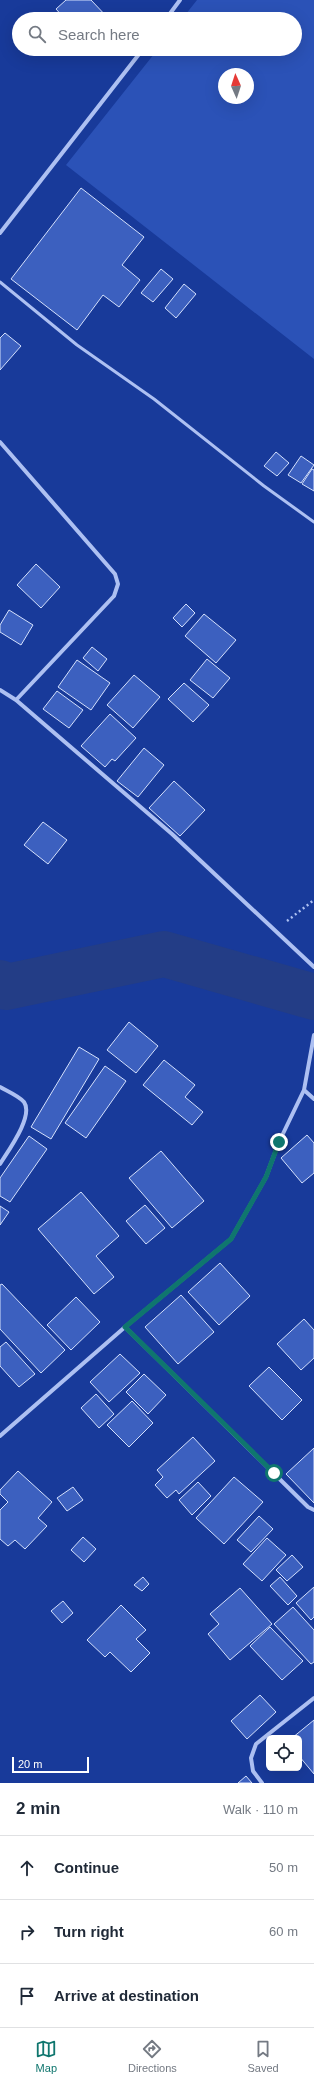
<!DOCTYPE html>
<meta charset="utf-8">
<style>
:root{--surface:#fff;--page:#f6f6f7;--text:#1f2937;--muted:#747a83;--line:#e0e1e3;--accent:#0f766e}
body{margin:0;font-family:Helvetica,sans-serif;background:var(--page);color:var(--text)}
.controls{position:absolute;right:12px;bottom:12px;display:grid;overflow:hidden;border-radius:6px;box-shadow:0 4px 16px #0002}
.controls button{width:36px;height:36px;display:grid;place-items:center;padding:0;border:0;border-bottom:1px solid var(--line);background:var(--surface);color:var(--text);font:20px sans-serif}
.compass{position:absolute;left:218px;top:68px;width:36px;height:36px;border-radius:50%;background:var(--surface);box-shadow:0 4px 16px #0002;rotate:357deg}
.scale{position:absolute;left:12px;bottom:10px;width:77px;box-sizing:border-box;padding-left:4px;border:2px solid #fff;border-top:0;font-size:11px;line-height:14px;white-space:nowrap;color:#fff;-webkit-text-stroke:3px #183a9a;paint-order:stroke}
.stop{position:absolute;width:12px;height:12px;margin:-9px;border:3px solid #0f766e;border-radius:50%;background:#fff}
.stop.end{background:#0f766e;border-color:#fff;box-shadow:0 1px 4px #0008}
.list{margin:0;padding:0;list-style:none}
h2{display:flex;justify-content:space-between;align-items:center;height:52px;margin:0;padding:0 16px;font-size:17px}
h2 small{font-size:13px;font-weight:400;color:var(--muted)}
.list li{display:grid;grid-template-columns:26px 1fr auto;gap:12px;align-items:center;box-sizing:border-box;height:64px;padding:0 16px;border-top:1px solid var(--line)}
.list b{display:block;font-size:15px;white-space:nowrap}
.list em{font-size:13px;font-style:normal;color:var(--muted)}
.icon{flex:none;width:22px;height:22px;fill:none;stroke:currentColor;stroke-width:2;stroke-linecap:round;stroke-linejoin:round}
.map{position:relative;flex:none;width:314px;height:1783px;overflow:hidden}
.search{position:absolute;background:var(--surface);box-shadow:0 4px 16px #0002;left:12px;right:12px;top:12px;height:44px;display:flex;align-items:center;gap:10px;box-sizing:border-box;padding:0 14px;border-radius:22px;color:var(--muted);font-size:15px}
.sheet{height:244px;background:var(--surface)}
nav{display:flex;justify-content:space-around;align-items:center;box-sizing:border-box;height:56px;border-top:1px solid var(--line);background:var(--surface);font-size:11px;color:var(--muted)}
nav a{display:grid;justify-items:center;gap:2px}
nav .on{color:var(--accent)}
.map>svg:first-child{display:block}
.green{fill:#2b52b7;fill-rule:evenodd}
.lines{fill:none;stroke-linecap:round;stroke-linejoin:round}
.river{stroke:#233d86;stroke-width:46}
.building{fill:#3c60bf;stroke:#d4e0fc}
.path{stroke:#adc0f2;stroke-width:2.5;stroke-dasharray:2 3;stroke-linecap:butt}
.service{stroke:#adc0f2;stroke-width:3}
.minor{stroke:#adc0f2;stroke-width:4}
.route{stroke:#0f766e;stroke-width:5}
</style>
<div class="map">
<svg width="314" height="1783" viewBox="0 0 314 1783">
<rect width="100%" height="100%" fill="#183a9a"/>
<path class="green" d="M197,0H314V359L66,165L158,49H295V19H182ZM224,74H248V98H224Z"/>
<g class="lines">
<path class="river" d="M0,983L6,987L164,954L314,997"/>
</g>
<path class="building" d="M66,0H91L109,19H65L56,9Z
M81,188L144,237L122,265L140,280L119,307L103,295L77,330L11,279Z
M161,269L173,279L153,302L141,293Z
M184,284L196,294L176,318L165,308Z
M5,333L21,346L0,370V338Z
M276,452L289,463L277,476L264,466Z
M301,456L314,465L301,483L288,475Z
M312,469L314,470V491L302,484Z
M36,564L60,587L41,608L17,585Z
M186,604L195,613L182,627L173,618Z
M9,610L33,625L21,645L0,632V625Z
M204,614L236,640L216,663L185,636Z
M92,647L107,659L98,671L83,658Z
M207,659L230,678L213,698L190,680Z
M77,660L110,683L91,710L58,687Z
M134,675L160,697L133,728L107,705Z
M184,683L209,705L193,722L168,699Z
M57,691L83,710L69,728L43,709Z
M110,714L136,738L115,761L112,759L105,767L81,746Z
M144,748L164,765L138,797L117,781Z
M174,781L205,810L180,836L149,808Z
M43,822L67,840L48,864L24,845Z
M129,1022L158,1046L136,1073L107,1050Z
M79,1047L99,1059L51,1139L31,1127Z
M164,1060L195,1085L185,1097L203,1112L192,1125L143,1085Z
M105,1066L126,1081L86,1138L65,1123Z
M307,1135L314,1143V1173L302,1183L281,1158Z
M29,1136L47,1149L10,1202L0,1196V1178Z
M161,1151L204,1201L172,1228L129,1178Z
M81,1192L119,1236L96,1256L114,1277L94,1294L38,1229Z
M145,1205L165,1228L146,1244L126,1221Z
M0,1206L9,1212L0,1225Z
M220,1263L250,1296L219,1325L188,1292Z
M2,1284L65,1350L41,1373L0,1329V1285Z
M181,1295L214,1332L178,1364L145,1327Z
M76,1297L100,1322L71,1350L47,1325Z
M304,1319L314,1330V1358L301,1370L277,1344Z
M6,1342L35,1374L19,1387L0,1366V1347Z
M120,1354L140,1373L109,1402L90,1382Z
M269,1367L302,1400L282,1420L249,1386Z
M144,1374L166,1395L148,1414L126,1392Z
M96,1394L114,1414L99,1428L81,1408Z
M132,1401L153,1423L129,1447L107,1425Z
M193,1437L215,1461L179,1494L176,1490L167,1498L155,1485L163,1477L157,1470Z
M314,1448V1503L286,1474Z
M18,1471L52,1502L38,1518L47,1526L25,1549L15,1540L8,1546L0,1539V1510L8,1502L0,1494V1490Z
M234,1477L263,1502L224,1544L196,1518Z
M198,1482L211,1496L192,1515L179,1500Z
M73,1487L83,1500L67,1511L57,1498Z
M259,1516L273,1529L251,1552L237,1540Z
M83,1537L96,1549L84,1562L71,1550Z
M267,1538L286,1555L262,1581L243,1564Z
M292,1555L303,1567L287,1581L276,1570Z
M143,1577L149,1584L142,1591L134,1585Z
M280,1577L297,1596L288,1605L270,1586Z
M314,1587V1617L311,1620L296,1603Z
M240,1588L272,1624L230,1660L208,1634L219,1624L210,1614Z
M63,1601L73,1613L62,1623L51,1611Z
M121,1605L146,1630L136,1639L150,1653L131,1672L110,1652L105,1657L87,1640Z
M293,1607L314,1630V1662L311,1664L274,1624Z
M270,1627L303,1661L282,1680L250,1646Z
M260,1695L276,1712L247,1739L231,1721Z
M314,1720V1774L299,1756V1738H292Z
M246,1776L252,1783H238Z"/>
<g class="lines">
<path class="path" d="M287,921L314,900"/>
<path class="service" d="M0,282L77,345L154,399L264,486L314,522"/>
<path class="minor" d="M166,19L180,0
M0,233L143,49
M0,442L115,574L118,584L114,596L16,700
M0,690L16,700L172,834L314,967
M0,1087C7,1091 19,1096 24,1102C34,1116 8,1151 0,1164
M304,1090L314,1099
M125,1327L308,1507L314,1510
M0,1436L125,1327L231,1239L266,1177L279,1142L304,1090L314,1035
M262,1783L253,1771L251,1758L256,1744L314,1698"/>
</g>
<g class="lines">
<path class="route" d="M274,1473L125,1327L231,1239L266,1177L279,1142"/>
</g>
</svg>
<div class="controls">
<button><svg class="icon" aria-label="locate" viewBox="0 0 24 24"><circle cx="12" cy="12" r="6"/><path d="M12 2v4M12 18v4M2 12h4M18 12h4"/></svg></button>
</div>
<svg class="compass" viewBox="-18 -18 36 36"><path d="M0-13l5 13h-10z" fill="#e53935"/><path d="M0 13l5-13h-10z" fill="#747a83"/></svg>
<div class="scale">20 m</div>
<div class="stop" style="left:274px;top:1473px"></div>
<div class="stop end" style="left:279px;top:1142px"></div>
<div class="search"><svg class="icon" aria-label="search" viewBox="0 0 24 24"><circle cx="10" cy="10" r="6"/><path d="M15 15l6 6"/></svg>Search here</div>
</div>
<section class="sheet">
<h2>2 min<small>Walk · 110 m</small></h2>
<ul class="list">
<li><svg class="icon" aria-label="ahead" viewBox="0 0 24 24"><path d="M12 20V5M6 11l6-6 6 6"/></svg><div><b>Continue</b></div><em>50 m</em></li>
<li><svg class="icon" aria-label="right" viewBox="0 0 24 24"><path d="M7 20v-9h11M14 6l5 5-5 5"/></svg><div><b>Turn right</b></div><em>60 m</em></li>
<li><svg class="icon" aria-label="arrive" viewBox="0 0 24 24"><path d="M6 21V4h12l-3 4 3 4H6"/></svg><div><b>Arrive at destination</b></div></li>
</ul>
</section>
<nav>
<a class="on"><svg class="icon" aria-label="map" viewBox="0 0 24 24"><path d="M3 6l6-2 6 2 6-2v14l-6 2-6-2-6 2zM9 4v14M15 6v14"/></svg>Map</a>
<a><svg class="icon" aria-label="directions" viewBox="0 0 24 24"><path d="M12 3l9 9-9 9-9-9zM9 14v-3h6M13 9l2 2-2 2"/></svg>Directions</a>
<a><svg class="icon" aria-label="saved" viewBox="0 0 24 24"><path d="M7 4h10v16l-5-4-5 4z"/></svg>Saved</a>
</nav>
